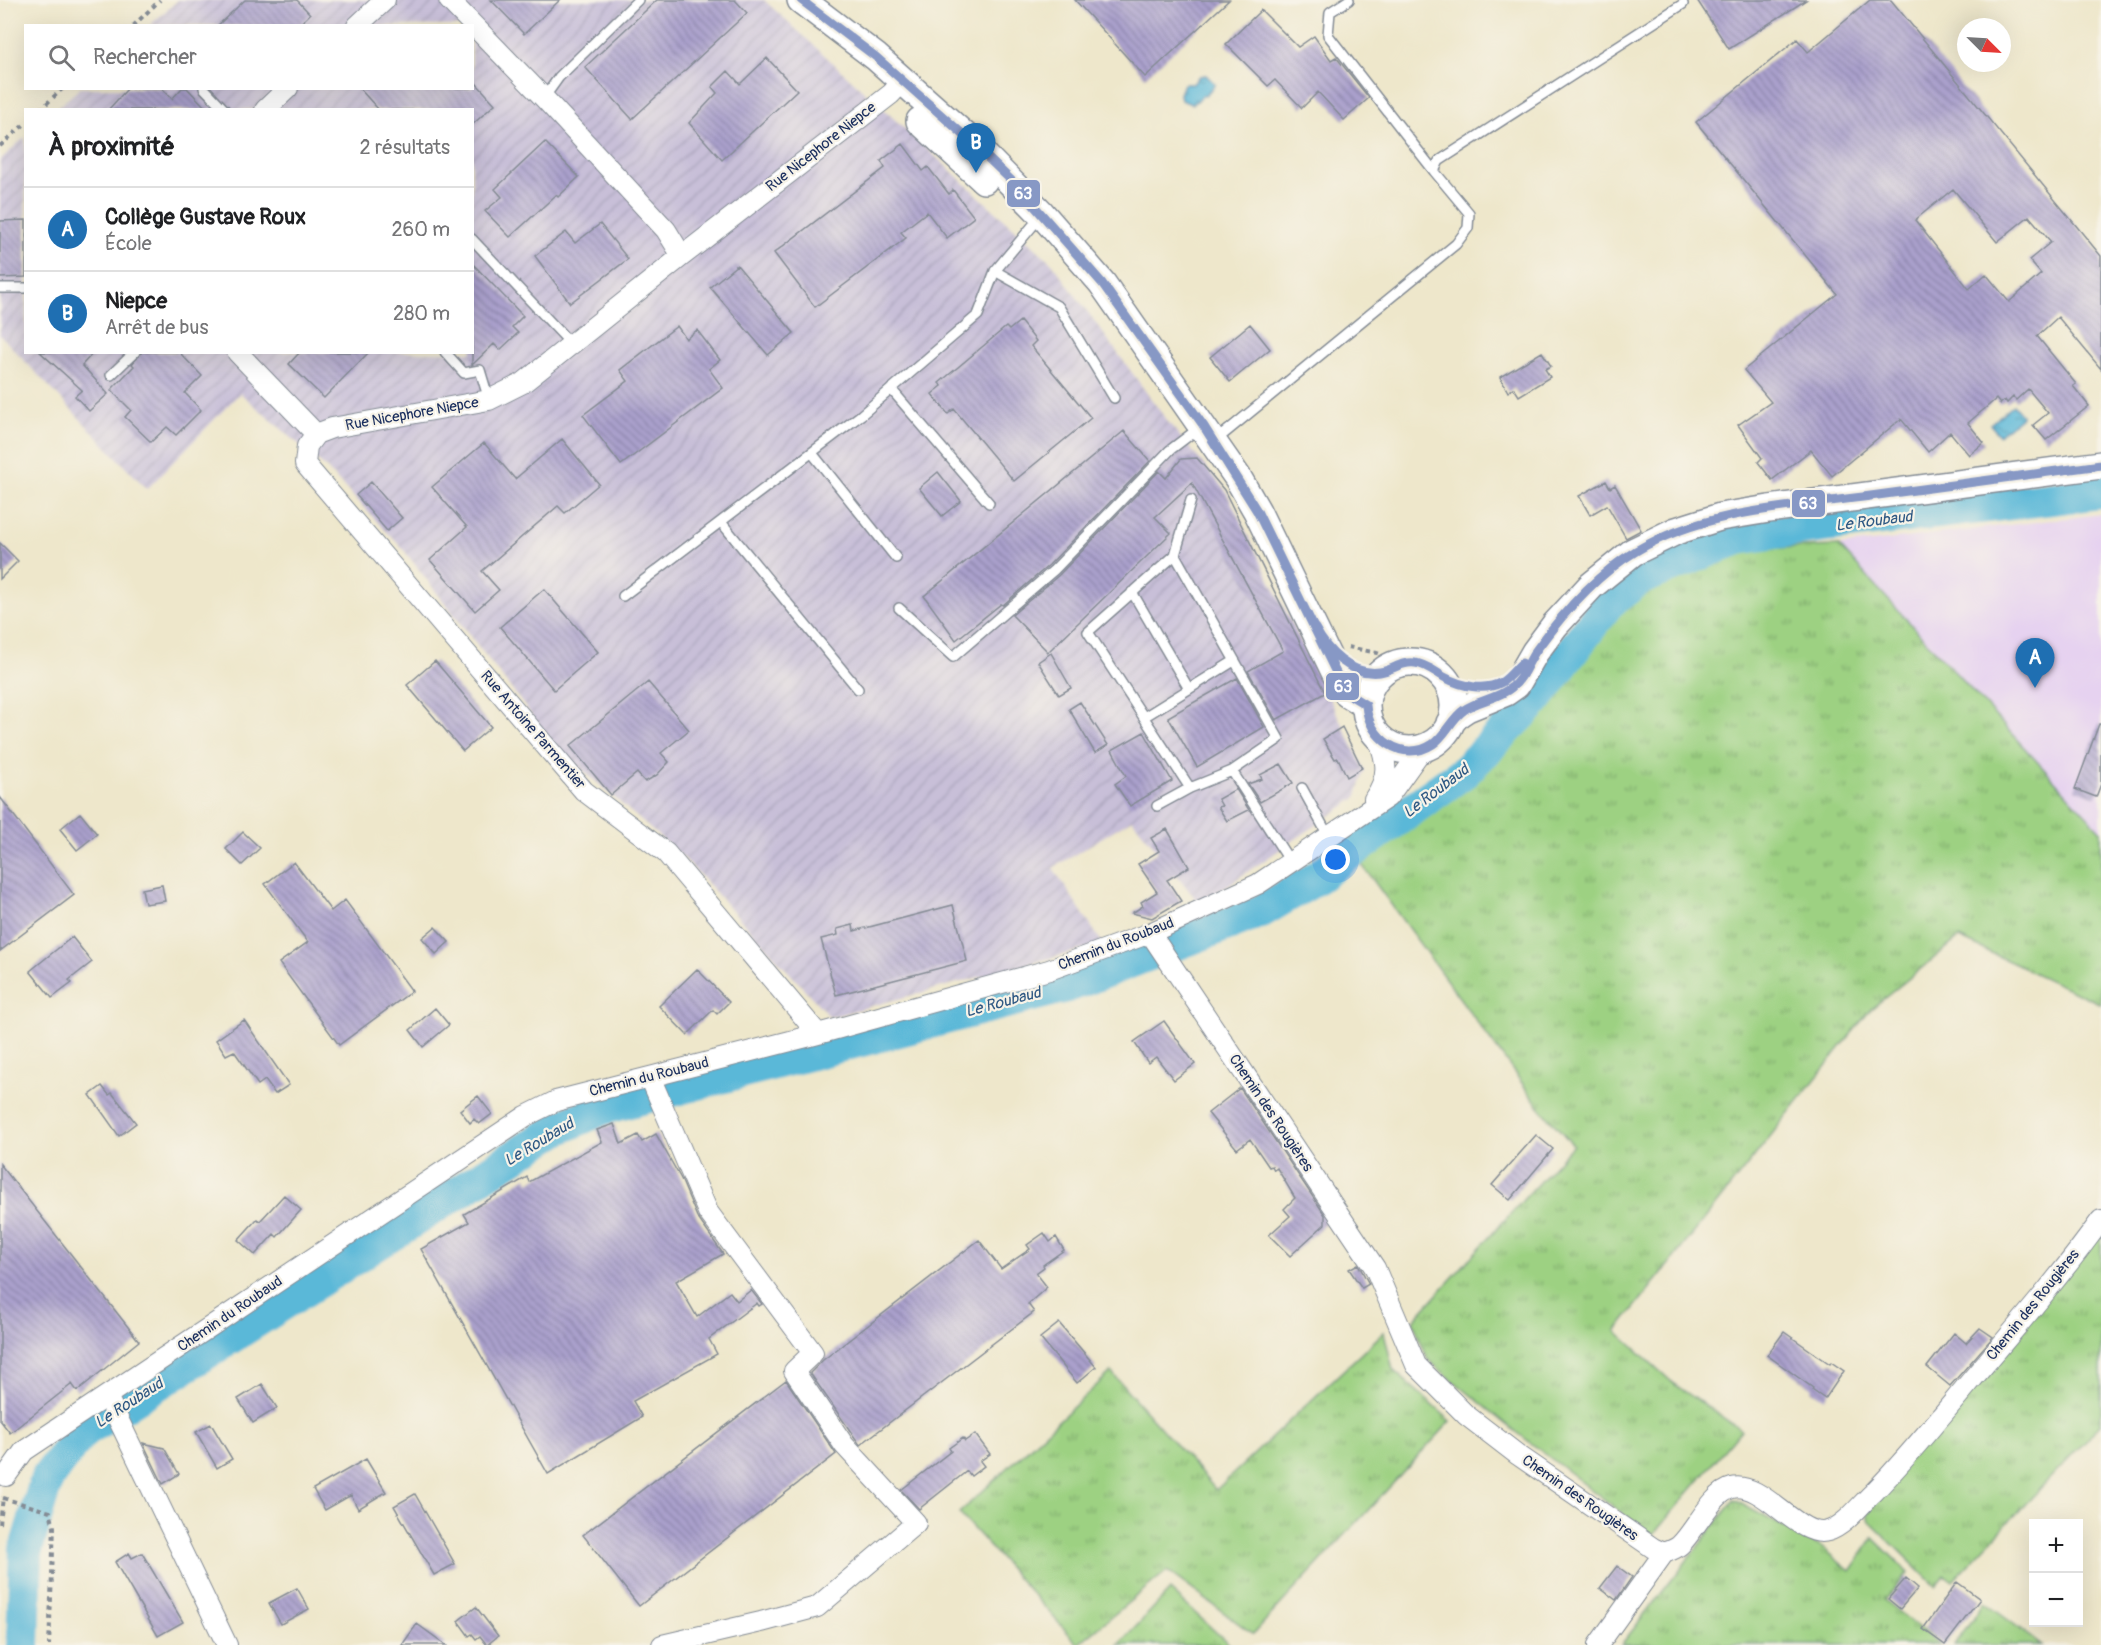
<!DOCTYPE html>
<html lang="fr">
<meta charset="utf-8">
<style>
:root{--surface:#fff;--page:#f2f2f2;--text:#202124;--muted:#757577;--line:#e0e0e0;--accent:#1f6fb2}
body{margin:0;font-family:Pangolin,sans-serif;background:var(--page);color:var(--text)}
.controls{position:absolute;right:18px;bottom:18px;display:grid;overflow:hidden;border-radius:0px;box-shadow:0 6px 24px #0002}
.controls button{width:54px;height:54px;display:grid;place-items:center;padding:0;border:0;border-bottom:2px solid var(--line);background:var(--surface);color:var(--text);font:30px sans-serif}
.compass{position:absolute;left:1957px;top:18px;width:54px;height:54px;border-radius:50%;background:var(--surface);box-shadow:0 6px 24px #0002;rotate:114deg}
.you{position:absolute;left:1336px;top:860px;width:21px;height:21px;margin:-15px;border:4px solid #fff;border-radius:50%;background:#1a73e8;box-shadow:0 0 0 9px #1a73e833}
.badge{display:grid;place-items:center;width:39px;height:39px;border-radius:50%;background:var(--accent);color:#fff;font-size:20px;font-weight:700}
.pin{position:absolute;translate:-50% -50px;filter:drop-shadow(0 2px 3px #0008)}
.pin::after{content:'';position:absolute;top:32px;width:21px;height:18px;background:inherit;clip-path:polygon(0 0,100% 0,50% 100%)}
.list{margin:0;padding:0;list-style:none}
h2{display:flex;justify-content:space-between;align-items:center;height:78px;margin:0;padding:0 24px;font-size:26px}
h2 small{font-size:20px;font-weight:400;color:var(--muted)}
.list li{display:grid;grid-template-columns:39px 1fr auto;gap:18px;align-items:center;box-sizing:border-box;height:84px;padding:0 24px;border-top:2px solid var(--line)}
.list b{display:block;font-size:22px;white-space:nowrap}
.list p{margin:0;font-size:20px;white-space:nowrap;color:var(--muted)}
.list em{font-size:20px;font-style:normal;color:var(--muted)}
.icon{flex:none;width:33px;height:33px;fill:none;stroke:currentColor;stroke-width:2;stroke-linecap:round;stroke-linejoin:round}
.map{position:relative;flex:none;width:2101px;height:1645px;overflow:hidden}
.search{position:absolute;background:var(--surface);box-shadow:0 6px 24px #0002;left:24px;top:24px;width:450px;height:66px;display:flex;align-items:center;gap:15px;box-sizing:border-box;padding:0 21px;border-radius:0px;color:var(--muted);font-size:22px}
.panel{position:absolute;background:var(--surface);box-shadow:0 6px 24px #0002;left:24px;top:108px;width:450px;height:246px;border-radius:0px}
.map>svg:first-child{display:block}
.built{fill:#e6d2f0}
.industrial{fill:url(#industrial-furrows)}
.grass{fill:url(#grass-tufts);stroke:#5c8070;stroke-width:1.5}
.water{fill:url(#water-ripples);stroke:#3a749b;stroke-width:1.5}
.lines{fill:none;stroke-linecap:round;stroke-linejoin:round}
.river{stroke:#5ab8d8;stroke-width:34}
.building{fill:url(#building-back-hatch);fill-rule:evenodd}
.lane-casing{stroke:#848b94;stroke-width:12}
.street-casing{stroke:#848b94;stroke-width:22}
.secondary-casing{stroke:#848b94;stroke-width:30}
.path{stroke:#848b94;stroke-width:4;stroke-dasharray:4.5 4.5;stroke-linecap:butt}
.lane{stroke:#fff;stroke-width:9}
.street{stroke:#fff;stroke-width:20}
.secondary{stroke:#fff;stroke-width:27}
.bus-1-casing{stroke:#f7f3e8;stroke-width:14}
.bus-1{stroke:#8798c5;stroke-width:9}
.labels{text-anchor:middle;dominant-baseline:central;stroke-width:4.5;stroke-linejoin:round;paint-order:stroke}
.street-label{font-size:15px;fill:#1b2f5e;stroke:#f7f3e8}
.water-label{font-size:16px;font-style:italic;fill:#2e5883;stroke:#f7f3e8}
.line-badge{stroke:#f7f3e8;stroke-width:2}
.badge-label{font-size:16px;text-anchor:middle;font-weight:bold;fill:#fff}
</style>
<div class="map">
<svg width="2101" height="1645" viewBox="0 0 2101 1645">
<defs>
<pattern id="industrial-furrows" width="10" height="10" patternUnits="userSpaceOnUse" patternTransform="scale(1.5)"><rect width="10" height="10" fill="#c8bfd8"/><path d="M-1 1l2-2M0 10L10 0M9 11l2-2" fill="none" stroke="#aba4bc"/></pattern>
<pattern id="grass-tufts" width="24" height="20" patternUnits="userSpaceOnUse" patternTransform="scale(1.5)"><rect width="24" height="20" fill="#9dd182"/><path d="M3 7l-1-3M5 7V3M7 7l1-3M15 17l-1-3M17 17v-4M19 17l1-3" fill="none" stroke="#7faa6e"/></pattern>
<pattern id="water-ripples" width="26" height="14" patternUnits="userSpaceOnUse" patternTransform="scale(1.5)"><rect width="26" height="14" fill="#5ab8d8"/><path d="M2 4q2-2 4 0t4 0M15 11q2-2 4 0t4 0" fill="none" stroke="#4a96b2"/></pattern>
<pattern id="building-back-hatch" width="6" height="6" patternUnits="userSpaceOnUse" patternTransform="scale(1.5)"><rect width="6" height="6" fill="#aaa0cc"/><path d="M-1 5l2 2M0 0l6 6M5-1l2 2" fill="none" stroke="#8a83a9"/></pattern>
</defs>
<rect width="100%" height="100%" fill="#f7f3e8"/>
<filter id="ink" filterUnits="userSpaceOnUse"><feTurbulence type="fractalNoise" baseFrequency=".0167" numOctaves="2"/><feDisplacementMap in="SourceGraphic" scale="12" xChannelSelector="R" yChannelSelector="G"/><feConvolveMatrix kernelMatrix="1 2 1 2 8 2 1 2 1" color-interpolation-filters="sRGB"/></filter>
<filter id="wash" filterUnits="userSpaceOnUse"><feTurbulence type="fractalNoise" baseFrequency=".008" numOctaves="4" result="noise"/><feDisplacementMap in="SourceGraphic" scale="24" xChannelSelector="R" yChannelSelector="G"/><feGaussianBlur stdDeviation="1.35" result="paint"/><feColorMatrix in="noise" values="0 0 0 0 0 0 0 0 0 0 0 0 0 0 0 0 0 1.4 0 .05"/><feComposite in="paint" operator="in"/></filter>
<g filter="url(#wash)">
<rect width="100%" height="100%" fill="#eee7cb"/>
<path class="built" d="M2101,514V831L1839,546Z"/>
<path class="industrial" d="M178,0H764L1052,263L1168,422L1226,491L1365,770L1356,798L1200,904L1132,819L1053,868L1103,944L830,1017L684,858L557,748L403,549L325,467L240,393L147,489L0,335V160L25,137L26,352H472V110L56,109L80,88H472V26L150,25Z"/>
<path class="grass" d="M1839,546L2101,831V1004L1959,938L1871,1009L1616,1331L1674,1384L1741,1430L1652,1536L1510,1427L1428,1360L1413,1321L1573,1145L1541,1109L1362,865L1481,773L1542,702L1608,614L1642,590L1742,549Z
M2101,1227V1424L1953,1581L1945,1575L1936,1587L1868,1520V1508Z
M1384,1332L1393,1370L1451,1421L1253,1634L1167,1571L1078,1644L959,1513L1111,1372L1216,1490Z
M1734,1500L1821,1547L1850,1571L1873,1538L1909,1573L1884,1600L1940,1645H1621Z
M1170,1590L1230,1645H1119Z
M1984,1602L2042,1645H1954Z"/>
<path class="water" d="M1206,75L1215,84L1205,96L1203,95L1197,101L1191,104L1181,100L1180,94L1184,84H1193L1199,76Z
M2013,405L2022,416L1999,435L1990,424Z"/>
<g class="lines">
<path class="river" d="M23,1645L26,1549L47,1478L82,1432L557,1129L603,1108L1070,985L1261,911L1310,882L1464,772L1534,702L1608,603L1639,579L1739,538L1776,532L2101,492"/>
</g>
<g id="blocks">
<path class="building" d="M245,0H297L310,14L298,26H217Z
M491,0H560L524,34Z
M657,0H735L747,13L632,119L585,67Z
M1075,0H1229L1145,77Z
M1697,0H1806L1729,49Z
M1870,0H1891L2101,256V369L2058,317L2037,336L2076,384L2073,386L2089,406L2046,440L2033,425L2048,413L2028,389L2016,400L2013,397L2007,403L2005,400L2000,404L1996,399L1968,423L1984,443L1969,455L1950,432L1928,452L1901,419L1832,476L1811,450L1772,480L1758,462L1762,458L1738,425L1771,402L1744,370L1837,294L1696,122L1797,39L1808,52ZM1953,189L1997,242L2029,216L2051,242L2029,260L2041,274L2009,302L1986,274L1969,289L1915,220Z
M1261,10L1298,47L1314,36L1331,60L1336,57L1369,98L1344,120L1318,92L1302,108L1275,80L1268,86L1226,44Z
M767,58L797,90L722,160L689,123L717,93L712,87L728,71L740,84Z
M476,83L495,104L472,125V110H379L359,88H472Z
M128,88H162L172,99L182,88H187L208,110H108Z
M545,142L579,177L558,197L556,195L510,237L485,211L502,197L495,189Z
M903,144L923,171L928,167L949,194L953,190L974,217L947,238L927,212L901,232L906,238L815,307L774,253L885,168L881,161Z
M26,220V277L0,278V221Z
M600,224L628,259L570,303L535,256L566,232L575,243Z
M472,263L523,316L512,327L518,333L500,350L494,344L472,365Z
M737,265L794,333L768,355L710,287Z
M1020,321L1036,341L1031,346L1091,418L1014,481L954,409L948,414L932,394L942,386L939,383L1006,327L1009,330Z
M1250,324L1270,349L1230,382L1210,357Z
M677,326L686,339L697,330L720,360L709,369L723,388L621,465L583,415L628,381L620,370Z
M40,352H94L82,365L108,394L89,411L75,396L82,390Z
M142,352H179L202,376L185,393L201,410L176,435L167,427L151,442L125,417L131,410L111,390L134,366L132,364Z
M300,352H369L324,398L289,364Z
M1542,352L1551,366L1545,369L1550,377L1519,396L1514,388L1508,392L1500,377Z
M1124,431L1150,461L1049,565L1003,605L1001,604L956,640L924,596Z
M562,439L599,484L565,513L558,506L482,571L499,590L475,611L430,560L467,527L432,487L484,443L515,479Z
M1197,458L1224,490L1325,693L1276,720L1248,671L1283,651L1192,483L1155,517L1171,533L1048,652L1012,615L1059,575L1159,471L1166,478L1181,459Z
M938,472L961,501L942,516L919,488Z
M1606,481L1610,488L1615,485L1641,530L1626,538L1607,505L1590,515L1579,496Z
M371,482L402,518L387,531L356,495Z
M0,543L18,561L0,579Z
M544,589L598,652L554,690L500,627Z
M1051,653L1071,688L1059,695L1038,662Z
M435,661L491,727L463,751L407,685Z
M1237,678L1264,727L1197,767L1168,717Z
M648,682L689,730L661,753L669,762L657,775L645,782L637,773L611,795L570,746Z
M1080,702L1108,745L1095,753L1069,709Z
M2099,724H2101V784L2096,797L2075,789Z
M1342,727L1362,768L1347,777L1338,758L1335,759L1323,739Z
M1144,732L1172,781L1130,806L1115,784L1126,776L1112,750Z
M1281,764L1293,783L1260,802L1248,784L1262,779L1260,775Z
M1236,789L1249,810L1227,821L1218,807L1222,806L1218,799Z
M0,797L74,895L0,951Z
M80,813L97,834L77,850L60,829Z
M1167,829L1189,867L1167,880L1181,901L1152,918L1132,913L1143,906L1141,902L1157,892L1138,864L1159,851L1151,838Z
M243,832L260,848L242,865L226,849Z
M294,862L331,911L345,900L412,991L339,1045L279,963L308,942L265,884Z
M162,885L165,901L145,904L142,889Z
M953,905L967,961L836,995L821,939L838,935L837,929L853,925L854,931Z
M435,927L449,942L436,954L422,938Z
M72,937L92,962L69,980L72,983L52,998L30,971Z
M697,969L729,1002L717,1014L713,1010L687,1035L659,1006Z
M435,1008L449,1025L423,1047L410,1030Z
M244,1020L289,1085L275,1094L265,1080L258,1085L234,1051L226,1055L216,1040Z
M1164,1021L1195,1064L1174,1080L1156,1057L1148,1063L1134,1042Z
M102,1086L109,1095L112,1093L136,1123L119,1136L90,1095Z
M1240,1088L1325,1215V1224L1290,1256L1269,1235L1290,1216L1284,1209L1295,1198L1277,1168L1274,1170L1272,1166L1269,1167L1250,1139L1237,1149L1208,1113Z
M478,1096L492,1114L479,1124L474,1119L470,1123L460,1110Z
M614,1124L621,1144L638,1135L642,1142L656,1134L681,1179L697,1217L723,1254L676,1281L697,1317L730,1292L737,1301L751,1290L762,1304L759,1306L757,1303L709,1339L717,1354L633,1401L642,1417L548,1474L421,1249L469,1222L464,1214L527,1177L529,1182L602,1142L597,1130Z
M1536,1135L1553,1149L1510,1200L1492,1185Z
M0,1164L139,1341L77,1391L72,1384L10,1433L0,1420Z
M284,1195L301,1210L277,1237L274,1234L255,1255L238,1240L257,1219L260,1221Z
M1044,1233L1050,1242L1056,1237L1064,1250L1043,1265L1044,1267L1036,1273L1047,1287L1028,1304L1034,1312L860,1445L810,1373L823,1360L979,1240L1001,1269L1030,1249L1027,1245Z
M1358,1264L1369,1284L1362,1288L1349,1269Z
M1059,1323L1096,1367L1077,1383L1040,1338Z
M1980,1328L1993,1337L1950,1386L1927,1367L1954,1333L1966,1343Z
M1784,1332L1830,1364L1831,1362L1844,1371L1825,1399L1812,1390L1813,1388L1767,1355Z
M786,1380L836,1454L639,1606L583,1535Z
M262,1384L277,1408L253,1423L238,1399Z
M211,1424L232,1459L217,1468L196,1432Z
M975,1434L990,1454L980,1461L984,1466L971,1476L967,1471L919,1509L901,1490L951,1451L949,1448L963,1438L965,1441Z
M143,1443L164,1448L179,1474L163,1484Z
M366,1459L386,1492L358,1509L351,1495L325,1510L313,1489Z
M415,1494L455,1564L434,1575L394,1506Z
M129,1553L132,1558L142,1553L183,1622L158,1636L115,1562Z
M1617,1566L1632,1577L1616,1600L1600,1588Z
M1906,1578L1918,1588L1900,1609L1888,1599Z
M1957,1582L1980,1599L1945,1645L1923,1629Z
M297,1588L309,1609L281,1624L269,1603Z
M476,1607L498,1636L487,1645L480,1636L476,1639L472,1634L469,1636L458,1621Z
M417,1624L446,1645H402Z"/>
</g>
</g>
<g filter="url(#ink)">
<use href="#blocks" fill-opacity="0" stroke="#848b94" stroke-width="1.5"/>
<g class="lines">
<defs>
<path id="lane" d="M1349,0L1330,12L1328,35L1434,171
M204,88L225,110
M544,98L559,77L638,0
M472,239L573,346
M995,271L1059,307L1114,398
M0,288H26
M445,352L464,373L480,370L489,400
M111,375L135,352
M891,389L989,503
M1215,441L1456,244L1468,228L1469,213L1434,171L1439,161L1683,4
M812,453L896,558
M721,522L858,689
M1175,555L1191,500
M1132,592L1189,689
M623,596L861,415L978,315L995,271L1035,223
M899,608L953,657L1054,570L1170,450L1199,428
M1144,717L1234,661
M1190,788L1232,771
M1302,788L1329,837
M1157,806L1190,788L1088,632L1175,555L1279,739L1232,771L1291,863"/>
<path id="street" d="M449,0L544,98L666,230L682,256
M357,26L385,0
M265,110L288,88
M237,352L316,434
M316,434L307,446L305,464L584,791L666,853L818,1034
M316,434L332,428L489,400L523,383L682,256L891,94L903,81
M1374,799C1390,776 1387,762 1378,737
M1150,933L1375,1268L1416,1365L1466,1415L1518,1455L1653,1548L1664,1553C1669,1551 1676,1549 1680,1545C1695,1531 1712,1493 1732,1488C1763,1480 1799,1540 1828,1531C1845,1526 1860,1505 1873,1493C1907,1458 1937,1421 1969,1383C2014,1330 2060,1277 2101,1220
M650,1077L708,1212L813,1353L794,1371L844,1445L916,1523L817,1607L761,1622L662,1645
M107,1396L227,1645
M6,1476L24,1451L526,1116L556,1101L818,1034L1049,970L1150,933L1258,884L1361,815L1388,797L1423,748
M1598,1645L1664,1553"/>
<path id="secondary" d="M801,0L876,57L966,137L1041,213L1102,283L1238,478L1257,511L1336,674L1348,694L1366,705
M920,121L984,180
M1366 706a44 44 0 1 1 88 0a44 44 0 1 1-88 0Z
M1450,723L1458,714L1467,708L1506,692L1516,685L1535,652L1555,625L1591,586L1633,552L1676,531L1720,517L1769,509L2101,465"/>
</defs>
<use href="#lane" class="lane-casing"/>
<use href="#street" class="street-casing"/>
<use href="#secondary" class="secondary-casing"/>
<path class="path" d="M133,26L160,0
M40,110L63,88
M0,146L26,123
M1348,647L1377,653L1402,663
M3,1498L50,1512L54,1527L49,1645
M0,1524L3,1497"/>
<use href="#lane" class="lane"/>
<use href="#street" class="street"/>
<use href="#secondary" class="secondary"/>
<defs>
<path id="bus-1" d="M801,0L876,57L966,137L1015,184L1102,283L1203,425L1257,511L1343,687L1348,694L1366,705C1368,738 1403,764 1433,744C1446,735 1451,719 1464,710C1478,700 1498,699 1512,687C1524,678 1528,661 1537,649C1563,613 1597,574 1636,551C1703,511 1787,507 1863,497C1942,486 2022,476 2101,465
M1315,628C1327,651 1350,676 1380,672C1393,670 1402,661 1415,663C1426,664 1435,672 1444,677C1461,686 1484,692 1502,682C1510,677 1515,669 1522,663"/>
</defs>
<use href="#bus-1" class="bus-1-casing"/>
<use href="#bus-1" class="bus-1"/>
</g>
</g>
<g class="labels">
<g class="street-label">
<text transform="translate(821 147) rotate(-38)">Rue Nicephore Niepce</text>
<text transform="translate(412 414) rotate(-10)">Rue Nicephore Niepce</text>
<text transform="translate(533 730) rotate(49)">Rue Antoine Parmentier</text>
<text transform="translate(1116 944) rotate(-21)">Chemin du Roubaud</text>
<text transform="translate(649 1077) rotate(-14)">Chemin du Roubaud</text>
<text transform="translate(1271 1113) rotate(56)">Chemin des Rougières</text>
<text transform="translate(2033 1305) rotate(-51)">Chemin des Rougières</text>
<text transform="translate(230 1314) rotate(-34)">Chemin du Roubaud</text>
<text transform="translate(1580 1498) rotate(35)">Chemin des Rougières</text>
</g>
<g class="water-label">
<text transform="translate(1874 521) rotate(-7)">Le Roubaud</text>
<text transform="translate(1436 791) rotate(-37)">Le Roubaud</text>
<text transform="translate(1003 1002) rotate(-15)">Le Roubaud</text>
<text transform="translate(539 1142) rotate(-31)">Le Roubaud</text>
<text transform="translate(129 1403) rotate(-33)">Le Roubaud</text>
</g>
</g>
<g class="line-badge">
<rect x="1006" y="179" width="35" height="29" rx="6" fill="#8798c5"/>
<rect x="1791" y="489" width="35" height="29" rx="6" fill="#8798c5"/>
<rect x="1325" y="672" width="35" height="29" rx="6" fill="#8798c5"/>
</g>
<g class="badge-label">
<text x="1023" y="199">63</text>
<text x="1808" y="509">63</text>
<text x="1343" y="692">63</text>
</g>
</svg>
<div class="controls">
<button>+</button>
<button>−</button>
</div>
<svg class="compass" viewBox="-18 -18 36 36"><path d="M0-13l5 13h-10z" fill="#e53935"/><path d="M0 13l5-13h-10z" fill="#757577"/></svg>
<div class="you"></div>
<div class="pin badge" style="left:2035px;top:688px">A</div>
<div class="pin badge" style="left:976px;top:173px">B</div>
<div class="search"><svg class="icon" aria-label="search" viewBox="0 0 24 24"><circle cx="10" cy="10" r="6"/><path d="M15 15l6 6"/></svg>Rechercher</div>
<section class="panel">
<h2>À proximité<small>2 résultats</small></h2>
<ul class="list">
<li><span class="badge">A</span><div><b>Collège Gustave Roux</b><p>École</p></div><em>260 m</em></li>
<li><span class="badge">B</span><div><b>Niepce</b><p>Arrêt de bus</p></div><em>280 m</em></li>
</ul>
</section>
</div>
